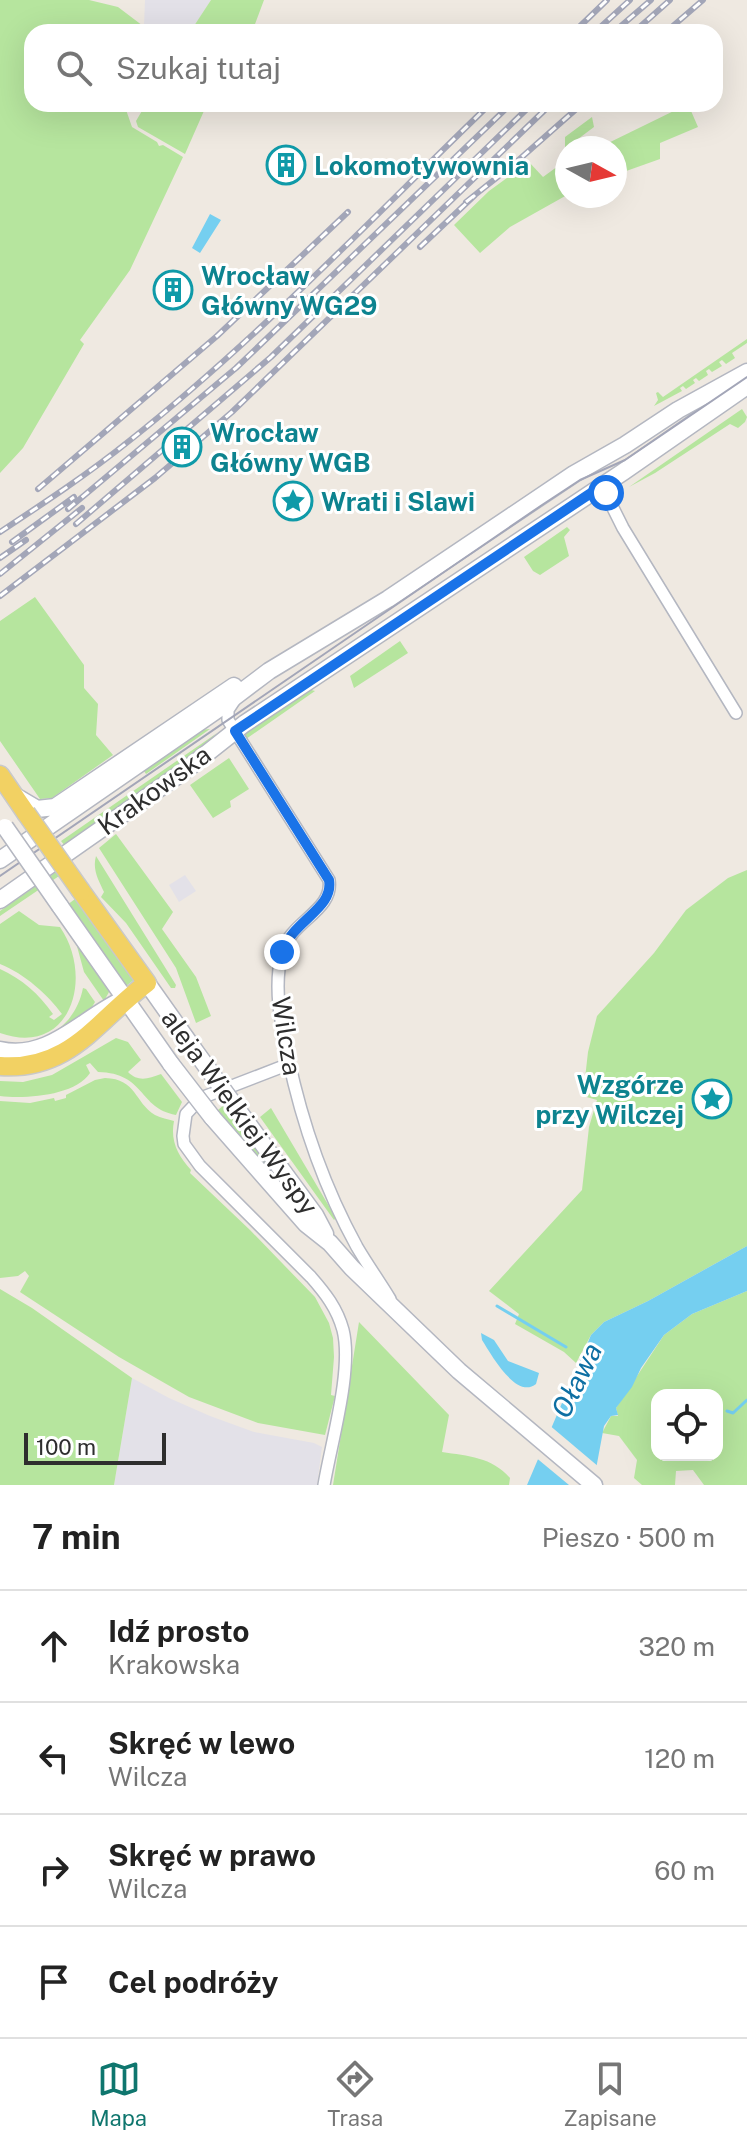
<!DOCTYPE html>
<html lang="pl">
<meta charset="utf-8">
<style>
:root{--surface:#fff;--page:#f2f2f2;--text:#222;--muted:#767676;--line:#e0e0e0;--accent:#0f766e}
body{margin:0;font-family:"Public Sans",sans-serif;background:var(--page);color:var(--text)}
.controls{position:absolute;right:24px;bottom:24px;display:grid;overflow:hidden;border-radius:16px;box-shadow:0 8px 32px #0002}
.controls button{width:72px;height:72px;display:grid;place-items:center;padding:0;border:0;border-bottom:2px solid var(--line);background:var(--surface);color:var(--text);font:40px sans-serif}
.compass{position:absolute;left:555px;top:136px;width:72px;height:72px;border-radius:50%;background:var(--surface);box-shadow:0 8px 32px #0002;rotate:98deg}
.scale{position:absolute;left:24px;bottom:20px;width:142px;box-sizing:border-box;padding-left:8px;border:4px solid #2e2e2e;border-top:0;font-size:22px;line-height:28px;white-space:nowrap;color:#2e2e2e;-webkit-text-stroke:6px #fff;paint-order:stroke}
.stop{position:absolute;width:24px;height:24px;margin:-18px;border:6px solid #1a73e8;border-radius:50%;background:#fff}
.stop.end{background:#1a73e8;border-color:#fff;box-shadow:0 2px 8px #0008}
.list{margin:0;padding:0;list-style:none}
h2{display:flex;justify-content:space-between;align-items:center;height:104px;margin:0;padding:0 32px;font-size:34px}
h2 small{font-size:26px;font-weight:400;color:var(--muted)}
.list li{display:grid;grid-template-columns:52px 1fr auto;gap:24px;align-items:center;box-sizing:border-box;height:112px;padding:0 32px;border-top:2px solid var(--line)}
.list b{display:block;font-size:30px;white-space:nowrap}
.list p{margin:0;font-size:26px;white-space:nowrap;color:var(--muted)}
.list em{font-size:26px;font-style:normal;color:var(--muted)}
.icon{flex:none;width:44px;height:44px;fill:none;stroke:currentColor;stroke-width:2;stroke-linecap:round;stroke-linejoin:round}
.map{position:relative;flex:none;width:747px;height:1485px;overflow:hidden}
.search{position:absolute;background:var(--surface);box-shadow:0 8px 32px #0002;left:24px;right:24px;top:24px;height:88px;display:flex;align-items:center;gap:20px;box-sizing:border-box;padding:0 28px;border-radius:24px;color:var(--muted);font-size:30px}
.sheet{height:552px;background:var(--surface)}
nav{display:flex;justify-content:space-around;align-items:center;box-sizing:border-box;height:112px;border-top:2px solid var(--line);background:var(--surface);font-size:22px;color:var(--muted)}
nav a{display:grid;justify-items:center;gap:4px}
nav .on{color:var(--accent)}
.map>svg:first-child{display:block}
.industrial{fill:#e3e1e8}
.green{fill:#b6e59e;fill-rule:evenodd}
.water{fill:#75cff0}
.pier{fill:#efe9e1}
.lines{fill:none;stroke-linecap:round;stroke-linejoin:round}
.stream{stroke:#75cff0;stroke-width:3}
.minor-casing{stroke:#b4b7c1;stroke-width:14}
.secondary-casing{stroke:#b4b7c1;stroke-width:19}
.primary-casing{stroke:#c9c9c9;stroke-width:21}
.minor{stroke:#fff;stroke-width:11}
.secondary{stroke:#fff;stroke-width:16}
.primary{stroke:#f2d163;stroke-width:18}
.tram{stroke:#a3a6b8;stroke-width:2}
.rail-casing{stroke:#a3a6b8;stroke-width:6}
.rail{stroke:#fff;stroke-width:3;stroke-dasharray:9;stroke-linecap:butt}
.secondary-bridge-casing{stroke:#b4b7c1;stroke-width:19;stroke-linecap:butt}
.primary-bridge-casing{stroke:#c9c9c9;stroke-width:21;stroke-linecap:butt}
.secondary-bridge{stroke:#fff;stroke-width:16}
.primary-bridge{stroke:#f2d163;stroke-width:18}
.route{stroke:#1a73e8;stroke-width:10}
.labels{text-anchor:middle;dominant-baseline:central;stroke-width:6;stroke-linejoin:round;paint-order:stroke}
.culture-label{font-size:26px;font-weight:bold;fill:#0d838f;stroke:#fff;text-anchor:start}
.street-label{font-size:26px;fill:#2e2e2e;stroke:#fff}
.water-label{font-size:28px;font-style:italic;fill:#0d6fa3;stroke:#fff}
</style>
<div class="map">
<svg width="747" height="1485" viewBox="0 0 747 1485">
<rect width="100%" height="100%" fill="#efe9e1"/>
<path class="industrial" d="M145,0H211L190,32H151L144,26Z
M185,875L196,891L179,902L169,885Z
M132,1378L169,1398L210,1416L254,1432L314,1443L322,1447L317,1485H114Z"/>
<path class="green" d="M0,0H89L118,7L151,32H32V104H124L132,127L157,142L159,146L163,145L183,157L130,270L80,340L84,344L23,448L0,473Z
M211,0H264L252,32H190Z
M146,104H207L185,154L138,127L136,121Z
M688,104L698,127L660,143V159L615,175V148H598Z
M592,117L594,127L570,145L571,148H567V195L510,227L480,253L454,225L489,191L529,162L543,177L565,161V137Z
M747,339V343L732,353L735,358L726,364L722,360L719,362L722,366L712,372L709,369L706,371L708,375L699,381L696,378L693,380L695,383L686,389L683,386L680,388L682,391L654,406L658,400L656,393L658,392L663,397Z
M742,409L747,417L745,422L738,428L730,424L655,473L629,487Z
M567,527L570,530L564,537L569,556L540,575L533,571L524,557Z
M35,597L84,665V688L98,704L96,735L113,755L52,798L40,799L0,741V621Z
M400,641L408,653L354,688L350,676Z
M308,689L315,691L246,739V732Z
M210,729L146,774L142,768L200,730Z
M217,733L183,764L66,847L61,841Z
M229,758L249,789L230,801L231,807L213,818L190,785Z
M116,834L173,912L162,929L196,977L211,1016L196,1023L176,968L99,848Z
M96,856L176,985L175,988H171L126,923L101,897L104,892C99,881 92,870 96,856Z
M59,870L62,874L0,916V911Z
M747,870V1246L648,1301L604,1322L591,1335L576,1363L564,1352L515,1324L519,1314L489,1291L582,1190L589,1127L597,1100L583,1096L588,1052L597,1016L654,953L686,910L728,878Z
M79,896L135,979L126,986L67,905Z
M19,911L39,925L60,927C95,978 70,1058 0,1033V969C22,979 39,994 53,1014L49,1017L54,1020L62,1014C48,995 25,974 0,964V924Z
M75,939L108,984L109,992L104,1001L84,972Z
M83,988L86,989L95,1002L92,1007L94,1010L40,1044L0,1045V1041C39,1050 75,1028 83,988Z
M116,1038L128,1042L141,1060L128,1072C138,1082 148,1079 161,1074L182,1102L176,1115C138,1108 146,1073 98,1072L90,1063L86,1065L90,1073C75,1096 25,1099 0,1096V1081L23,1082L52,1075Z
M105,1078C137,1079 134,1102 155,1115C161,1118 168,1119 174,1121C170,1141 178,1156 191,1170L190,1173L250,1230L315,1297L329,1323L333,1338L334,1357L331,1395L335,1396L325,1435L258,1423L189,1397L119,1357L20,1292L29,1276L25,1271L18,1276L0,1278V1101L30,1103L54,1098L55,1101L66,1098V1095L95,1080Z
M224,1105L228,1106L319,1228L217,1114L218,1110Z
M271,1108L336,1218L334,1220L260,1117Z
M0,1289L32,1308L132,1378L114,1485H0Z
M747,1291V1485H704L693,1470L676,1471L675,1485H642L634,1478L637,1460L619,1436L602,1433L611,1416H618L616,1408L664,1335L692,1314ZM657,1395H717V1455H657Z
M359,1322L449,1415L442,1452C468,1456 492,1457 510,1478L509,1485H333Z"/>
<path class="water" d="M210,214L221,220L200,253L192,248Z
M747,1246V1291L692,1314L664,1335L641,1368L632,1387L616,1408L618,1415L611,1416L604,1426L593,1485H527L591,1335L604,1322L648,1301Z
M481,1333L494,1340L508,1361L539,1373L536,1384C516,1400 491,1354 482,1340Z"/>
<path class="pier" d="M548,1424L599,1467L597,1485H569L534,1456Z"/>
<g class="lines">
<path class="stream" d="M497,1306L566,1347
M727,1411L733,1413L747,1400"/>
<defs>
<path id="minor" d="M602,486L623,528L736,713
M234,701L228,710V720L329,880C334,911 290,921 282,953C273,987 281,1024 288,1057C302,1123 324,1187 357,1247C367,1264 379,1281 390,1299
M289,1064L201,1098L186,1114L183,1136L184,1144L200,1166L311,1277C325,1293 337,1308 343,1330C353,1370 331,1443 324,1485"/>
<path id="secondary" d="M15,796L37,809L55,807L234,686
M0,860L220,708L269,671L388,599L574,474L625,445L678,410L747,372
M0,900L187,769L244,724L623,472L747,386
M60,906L171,1064
M147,983L193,1048
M0,1050C49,1061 82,1018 124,999
M232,1102L315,1215L325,1234
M212,1117L306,1224L330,1243L352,1268L459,1371L594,1485"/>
<path id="primary" d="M0,775L26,813
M0,1066C71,1071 98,1019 147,983L81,891"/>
</defs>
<use href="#minor" class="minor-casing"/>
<use href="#secondary" class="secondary-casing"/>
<use href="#primary" class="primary-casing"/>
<use href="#minor" class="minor"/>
<use href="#secondary" class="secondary"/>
<use href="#primary" class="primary"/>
<path class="tram" d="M0,876L542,505L580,480L625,460L747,377"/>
<defs>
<path id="rail" d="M574,32L607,0
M595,32L630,0
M614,32L651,0
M634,32L670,0
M666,32L703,0
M466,202L514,164L582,104
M420,247L475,195
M38,489L217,336L348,212
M68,509L236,368L511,104
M76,524L271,357L532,104
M0,532C44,503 88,474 129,441C258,339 372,218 490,104
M12,542L74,497
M0,558L26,540
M0,574L82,508
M0,596L155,478L232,412L551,104"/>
</defs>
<use href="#rail" class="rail-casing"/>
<use href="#rail" class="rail"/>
<defs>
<path id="secondary-bridge" d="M5,827L60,906
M193,1048L232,1102
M171,1064L212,1117"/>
<path id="primary-bridge" d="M26,813L81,891"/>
</defs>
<use href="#secondary-bridge" class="secondary-bridge-casing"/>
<use href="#primary-bridge" class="primary-bridge-casing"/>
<use href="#secondary-bridge" class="secondary-bridge"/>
<use href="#primary-bridge" class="primary-bridge"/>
</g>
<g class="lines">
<path class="route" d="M282,952C293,920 334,909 329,880L235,731L588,495L602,486L606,493"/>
</g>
<defs>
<symbol id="building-ring" viewBox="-11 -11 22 22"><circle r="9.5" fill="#fff" stroke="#0f9aa8" stroke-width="1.5"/><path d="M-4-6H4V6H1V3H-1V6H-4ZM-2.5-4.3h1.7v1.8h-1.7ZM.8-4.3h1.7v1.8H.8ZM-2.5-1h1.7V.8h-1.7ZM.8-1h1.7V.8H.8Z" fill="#0f9aa8"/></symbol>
<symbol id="sight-ring" viewBox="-11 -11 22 22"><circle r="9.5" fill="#fff" stroke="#0f9aa8" stroke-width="1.5"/><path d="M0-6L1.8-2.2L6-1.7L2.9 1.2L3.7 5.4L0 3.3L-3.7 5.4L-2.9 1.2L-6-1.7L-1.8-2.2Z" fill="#0f9aa8"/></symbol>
</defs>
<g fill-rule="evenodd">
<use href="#building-ring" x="264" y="143" width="44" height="44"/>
<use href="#building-ring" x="151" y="268" width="44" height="44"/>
<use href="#building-ring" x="160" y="425" width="44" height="44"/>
<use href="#sight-ring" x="271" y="479" width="44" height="44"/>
<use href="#sight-ring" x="690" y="1077" width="44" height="44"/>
</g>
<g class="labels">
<g class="culture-label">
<text x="314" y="165">Lokomotywownia</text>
<text x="201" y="275">Wrocław<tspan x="201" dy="30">Główny WG29</tspan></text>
<text x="210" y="432">Wrocław<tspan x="210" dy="30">Główny WGB</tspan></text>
<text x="321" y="501">Wrati i Slawi</text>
<text x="684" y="1084" text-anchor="end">Wzgórze<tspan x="684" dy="30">przy Wilczej</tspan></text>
</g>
<g class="street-label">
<text transform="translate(154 790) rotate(-36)">Krakowska</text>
<text transform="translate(287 1036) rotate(81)">Wilcza</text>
<text transform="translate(240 1112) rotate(54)">aleja Wielkiej Wyspy</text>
</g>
<g class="water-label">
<text transform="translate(576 1380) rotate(-64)">Oława</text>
</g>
</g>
</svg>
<div class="controls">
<button><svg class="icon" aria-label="locate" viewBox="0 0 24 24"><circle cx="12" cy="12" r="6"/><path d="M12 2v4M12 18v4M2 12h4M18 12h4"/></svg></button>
</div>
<svg class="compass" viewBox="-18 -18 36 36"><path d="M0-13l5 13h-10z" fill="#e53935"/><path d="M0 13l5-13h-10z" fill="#767676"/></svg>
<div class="scale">100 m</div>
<div class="stop" style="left:606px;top:493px"></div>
<div class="stop end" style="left:282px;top:952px"></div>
<div class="search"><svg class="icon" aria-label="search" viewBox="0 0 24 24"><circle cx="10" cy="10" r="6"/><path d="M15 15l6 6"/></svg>Szukaj tutaj</div>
</div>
<section class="sheet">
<h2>7 min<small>Pieszo · 500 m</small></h2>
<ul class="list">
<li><svg class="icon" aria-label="ahead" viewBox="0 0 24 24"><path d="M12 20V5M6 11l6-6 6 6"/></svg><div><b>Idź prosto</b><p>Krakowska</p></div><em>320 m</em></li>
<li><svg class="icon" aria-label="left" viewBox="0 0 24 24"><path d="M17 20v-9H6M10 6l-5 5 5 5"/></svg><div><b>Skręć w lewo</b><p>Wilcza</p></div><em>120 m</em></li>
<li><svg class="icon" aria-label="right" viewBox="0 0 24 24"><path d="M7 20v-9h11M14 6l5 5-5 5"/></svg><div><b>Skręć w prawo</b><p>Wilcza</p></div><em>60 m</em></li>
<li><svg class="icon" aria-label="arrive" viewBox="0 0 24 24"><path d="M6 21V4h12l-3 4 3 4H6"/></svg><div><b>Cel podróży</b></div></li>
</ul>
</section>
<nav>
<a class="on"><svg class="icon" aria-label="map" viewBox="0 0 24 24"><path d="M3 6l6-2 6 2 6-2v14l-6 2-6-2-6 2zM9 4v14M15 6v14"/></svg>Mapa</a>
<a><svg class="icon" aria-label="directions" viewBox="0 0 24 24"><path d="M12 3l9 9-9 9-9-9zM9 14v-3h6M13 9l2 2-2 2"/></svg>Trasa</a>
<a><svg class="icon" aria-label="saved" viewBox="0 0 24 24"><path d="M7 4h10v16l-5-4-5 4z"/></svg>Zapisane</a>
</nav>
